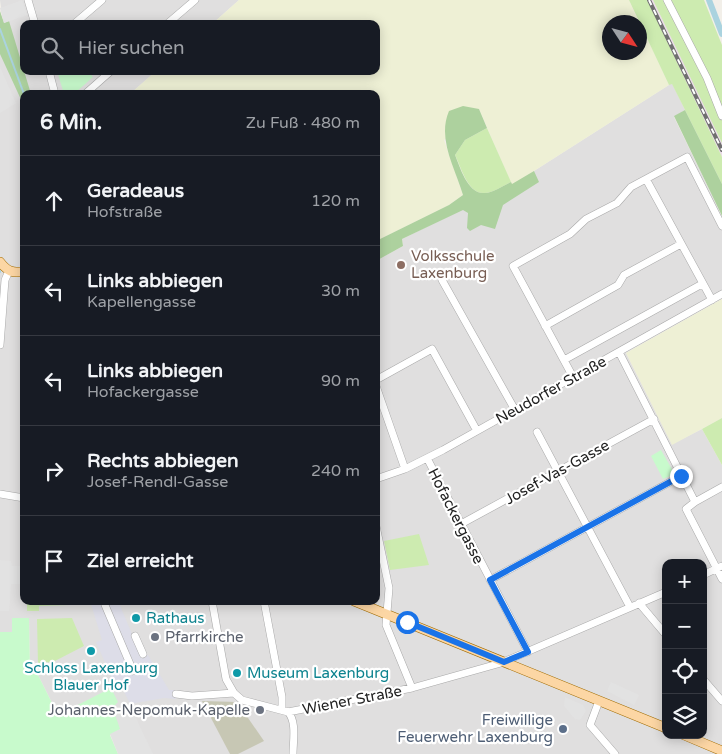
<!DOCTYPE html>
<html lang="de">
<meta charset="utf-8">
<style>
:root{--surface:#171b24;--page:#20242c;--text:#f1f3f6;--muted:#9ea1a6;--line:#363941}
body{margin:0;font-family:"Varela Round",sans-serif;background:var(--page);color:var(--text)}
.controls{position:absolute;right:15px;bottom:15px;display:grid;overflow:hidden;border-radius:10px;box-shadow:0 2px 12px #0003}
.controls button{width:45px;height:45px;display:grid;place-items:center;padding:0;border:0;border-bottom:1px solid var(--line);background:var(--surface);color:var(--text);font:25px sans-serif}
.compass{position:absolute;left:602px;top:15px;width:45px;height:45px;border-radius:50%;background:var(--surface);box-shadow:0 2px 12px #0003;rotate:126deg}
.stop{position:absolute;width:15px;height:15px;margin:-11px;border:4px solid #1a73e8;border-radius:50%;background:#fff}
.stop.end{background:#1a73e8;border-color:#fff;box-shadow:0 1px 5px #0008}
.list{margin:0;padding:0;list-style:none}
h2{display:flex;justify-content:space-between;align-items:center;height:65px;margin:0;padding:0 20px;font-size:21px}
h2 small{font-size:16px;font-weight:400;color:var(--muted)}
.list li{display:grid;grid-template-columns:32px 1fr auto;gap:15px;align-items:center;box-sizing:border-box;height:90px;padding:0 20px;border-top:1px solid var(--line)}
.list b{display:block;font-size:19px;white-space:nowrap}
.list p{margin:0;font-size:16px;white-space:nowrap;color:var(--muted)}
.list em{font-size:16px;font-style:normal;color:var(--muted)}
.icon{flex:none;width:28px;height:28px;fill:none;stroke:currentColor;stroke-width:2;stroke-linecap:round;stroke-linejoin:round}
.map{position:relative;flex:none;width:722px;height:754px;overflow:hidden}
.search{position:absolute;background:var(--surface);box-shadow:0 2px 12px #0003;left:20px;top:20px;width:360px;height:55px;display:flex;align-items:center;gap:12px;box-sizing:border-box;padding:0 18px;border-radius:10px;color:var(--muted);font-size:19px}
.panel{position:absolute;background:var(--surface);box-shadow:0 2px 12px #0003;left:20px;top:90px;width:360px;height:515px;border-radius:10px}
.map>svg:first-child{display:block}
.residential{fill:#e0dfdf;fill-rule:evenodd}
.industrial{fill:#ebdbe8}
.construction{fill:#c7c7b4}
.farmland{fill:#eef0d5}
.grass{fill:#cdebb0}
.forest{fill:#add19e}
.park{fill:#c8facc}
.parking{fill:#e2e2e2}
.plaza{fill:#dddde8}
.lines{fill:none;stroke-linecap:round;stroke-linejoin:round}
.stream{stroke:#aad3df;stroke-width:2}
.canal{stroke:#aad3df;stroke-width:6}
.minor-casing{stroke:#a9a9a9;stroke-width:8}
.major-casing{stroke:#a06b00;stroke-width:10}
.minor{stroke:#fff;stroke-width:7}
.major{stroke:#fcd6a4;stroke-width:9}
.rail-casing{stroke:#707070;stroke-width:4}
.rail{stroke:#fff;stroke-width:2;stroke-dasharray:5.5;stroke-linecap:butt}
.route{stroke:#1a73e8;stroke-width:6}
.education-dot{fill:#8d6e63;stroke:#fff;stroke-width:2}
.culture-dot{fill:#0f9aa8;stroke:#fff;stroke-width:2}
.worship-dot{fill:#6b7280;stroke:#fff;stroke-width:2}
.service-dot{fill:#5c6f8a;stroke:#fff;stroke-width:2}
.labels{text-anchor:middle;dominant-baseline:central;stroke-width:4.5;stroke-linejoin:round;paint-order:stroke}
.education-label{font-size:15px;fill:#785e54;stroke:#fff;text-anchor:start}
.street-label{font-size:15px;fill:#222;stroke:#fff}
.culture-label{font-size:15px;fill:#0d838f;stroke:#fff;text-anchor:start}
.worship-label{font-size:15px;fill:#5b616d;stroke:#fff;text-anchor:start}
.service-label{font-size:15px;fill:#4e5e75;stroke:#fff;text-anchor:end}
</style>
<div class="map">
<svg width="722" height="754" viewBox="0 0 722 754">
<rect width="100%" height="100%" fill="#f2efe9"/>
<path class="residential" d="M0,0H239L212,24H24V71H156L130,94H24V601H376V261L403,246L402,239L512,185L672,83L685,110L674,117L722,216V299L626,353L672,444L702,429L722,465V754H118L120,729L112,708L58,715L38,675L30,672L29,618L12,632H0V22L3,20ZM666,563H703V735H666Z"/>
<path class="industrial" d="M647,0H653L706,108L722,143V157Z"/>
<path class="construction" d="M202,701L237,702L264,741L238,754H230Z"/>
<path class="farmland" d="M239,0H629L639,22H610V52H640V23L669,85L512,185L479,109L444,140L463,195L449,205L376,241V94L131,93L156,71H376V24H212Z
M722,299V418L672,445L626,353Z"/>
<path class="grass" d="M629,0H647L656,18L722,157V184L672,84L669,85Z
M653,0H704L722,45V143Z
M487,128L511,182C504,185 493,193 485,193C468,195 461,167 455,155L465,140Z
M722,418V465L702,429Z
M419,534L429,565L390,570L384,541Z
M27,601H70L69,605L39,606V611H27Z
M72,618L84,646L51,663L47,662L38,665L37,619Z"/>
<path class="forest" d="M0,11L4,23L9,21L31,94H24V106L0,54Z
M463,106L479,109L487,128L465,140L455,155C460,167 468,195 485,193C493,193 504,185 511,182L512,184L534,171L539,182L503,205L495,229L481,225L470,231L467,228L468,213L463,210L402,239L403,246L376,261V241L449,205L463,195C455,168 437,139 449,111Z
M685,110L722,184V216L674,116Z"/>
<path class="park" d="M57,71H88L93,77L74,94H64Z
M661,450L673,471L670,476L663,479L651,456Z
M12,618H29L30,672L38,675L58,715L111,688L118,702L112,708L121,729L110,735L118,754H0V632H12Z"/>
<path class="parking" d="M22,0L27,15L4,23L0,8Z
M0,67L16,103L0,113Z
M0,560L11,561L12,566H24V584H11L9,611H0Z
M611,682L639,695L634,705L607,691Z
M565,697L583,705L586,711L580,720L575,719L564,706Z
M133,711L140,727L153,754H118L110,734L120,729L115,714L118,712Z"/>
<path class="plaza" d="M90,601H118L141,655H148L169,690H176V699L164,698L130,704L119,681L114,683L96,642L102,640Z"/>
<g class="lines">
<path class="stream" d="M0,29L24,94
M0,272V271"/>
<path class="canal" d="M709,0L722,34"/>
<defs>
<path id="minor" d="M28,0L35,24
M667,0L707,78L722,116
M74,24L102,0
M167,24L195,0
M49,71L55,94
M85,94L111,71
M646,179L712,300
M442,280L515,410
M545,326L618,285L624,275L681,244
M0,345L5,280L9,271
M619,352L695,502L686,509L722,579
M564,360L702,284
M573,377L513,266L570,234L586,219L617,203L631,187L687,157L722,226
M376,380L432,349L477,431
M376,386L405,469
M537,432L630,607
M427,458L528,652
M376,479L405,469L443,450L722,294
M0,494L24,498
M695,502L722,487
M461,524L654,419
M376,526L389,588L386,625L412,688
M703,575L722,566
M490,580L681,476
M212,601L226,679L234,693L242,700L288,712L412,688L501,663L666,592
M264,601L282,697V710
M639,603L666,635
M105,605L133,671
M135,636L143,654
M703,679L722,701
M176,694L192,696L234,693
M599,701L590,725L615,754
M288,712C297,722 293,741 293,754"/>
<path id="major" d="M0,262C7,271 13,274 24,271
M354,601L666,728
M684,735L722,751"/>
</defs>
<use href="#minor" class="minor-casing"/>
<use href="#major" class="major-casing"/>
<use href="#minor" class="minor"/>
<use href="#major" class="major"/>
<defs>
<path id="rail" d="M649,0L722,150"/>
</defs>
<use href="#rail" class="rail-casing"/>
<use href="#rail" class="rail"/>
</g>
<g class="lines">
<path class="route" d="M407,622L504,662L528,652L490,580L681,476"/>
</g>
<circle class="education-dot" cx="401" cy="265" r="5"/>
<g class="culture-dot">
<circle cx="136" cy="618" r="5"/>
<circle cx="91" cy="651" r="5"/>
<circle cx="237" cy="673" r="5"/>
</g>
<g class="worship-dot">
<circle cx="155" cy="637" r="5"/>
<circle cx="260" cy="710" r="5"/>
</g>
<circle class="service-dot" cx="563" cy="729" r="5"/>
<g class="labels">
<g class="education-label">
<text x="411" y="256">Volksschule<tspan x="411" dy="17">Laxenburg</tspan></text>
</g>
<g class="street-label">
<text transform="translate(551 390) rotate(-29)">Neudorfer Straße</text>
<text transform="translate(557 472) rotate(-29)">Josef-Vas-Gasse</text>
<text transform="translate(456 516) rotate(63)">Hofackergasse</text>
<text transform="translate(352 700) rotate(-11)">Wiener Straße</text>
</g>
<g class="culture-label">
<text x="146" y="618">Rathaus</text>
<text x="91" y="668" text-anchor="middle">Schloss Laxenburg<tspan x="91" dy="17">Blauer Hof</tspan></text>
<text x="247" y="673">Museum Laxenburg</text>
</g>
<g class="worship-label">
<text x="165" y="637">Pfarrkirche</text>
<text x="250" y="710" text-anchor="end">Johannes-Nepomuk-Kapelle</text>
</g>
<g class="service-label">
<text x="553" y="720">Freiwillige<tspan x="553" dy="17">Feuerwehr Laxenburg</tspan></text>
</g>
</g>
</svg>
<div class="controls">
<button>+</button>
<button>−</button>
<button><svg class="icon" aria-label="locate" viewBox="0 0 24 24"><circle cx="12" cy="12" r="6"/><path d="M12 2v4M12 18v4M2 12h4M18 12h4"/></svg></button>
<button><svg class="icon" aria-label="layers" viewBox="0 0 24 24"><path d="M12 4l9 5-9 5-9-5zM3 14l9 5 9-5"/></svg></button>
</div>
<svg class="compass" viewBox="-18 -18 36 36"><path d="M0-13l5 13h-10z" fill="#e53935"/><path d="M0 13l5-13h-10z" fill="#9ea1a6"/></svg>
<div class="stop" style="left:407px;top:622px"></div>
<div class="stop end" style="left:681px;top:476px"></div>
<div class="search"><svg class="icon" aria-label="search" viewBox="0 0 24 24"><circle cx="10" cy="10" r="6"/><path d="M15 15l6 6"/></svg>Hier suchen</div>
<section class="panel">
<h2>6 Min.<small>Zu Fuß · 480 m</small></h2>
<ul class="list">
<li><svg class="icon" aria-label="ahead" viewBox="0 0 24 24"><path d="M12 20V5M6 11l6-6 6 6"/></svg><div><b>Geradeaus</b><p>Hofstraße</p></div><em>120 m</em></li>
<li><svg class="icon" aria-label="left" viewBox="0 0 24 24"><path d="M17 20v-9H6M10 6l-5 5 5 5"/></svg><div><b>Links abbiegen</b><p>Kapellengasse</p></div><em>30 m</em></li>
<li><svg class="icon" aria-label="left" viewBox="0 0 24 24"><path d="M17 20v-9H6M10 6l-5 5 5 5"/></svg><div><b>Links abbiegen</b><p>Hofackergasse</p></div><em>90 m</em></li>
<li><svg class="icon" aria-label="right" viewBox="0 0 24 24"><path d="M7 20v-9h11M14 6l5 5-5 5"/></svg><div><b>Rechts abbiegen</b><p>Josef-Rendl-Gasse</p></div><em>240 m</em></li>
<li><svg class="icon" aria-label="arrive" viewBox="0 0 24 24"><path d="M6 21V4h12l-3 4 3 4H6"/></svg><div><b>Ziel erreicht</b></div></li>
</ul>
</section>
</div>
